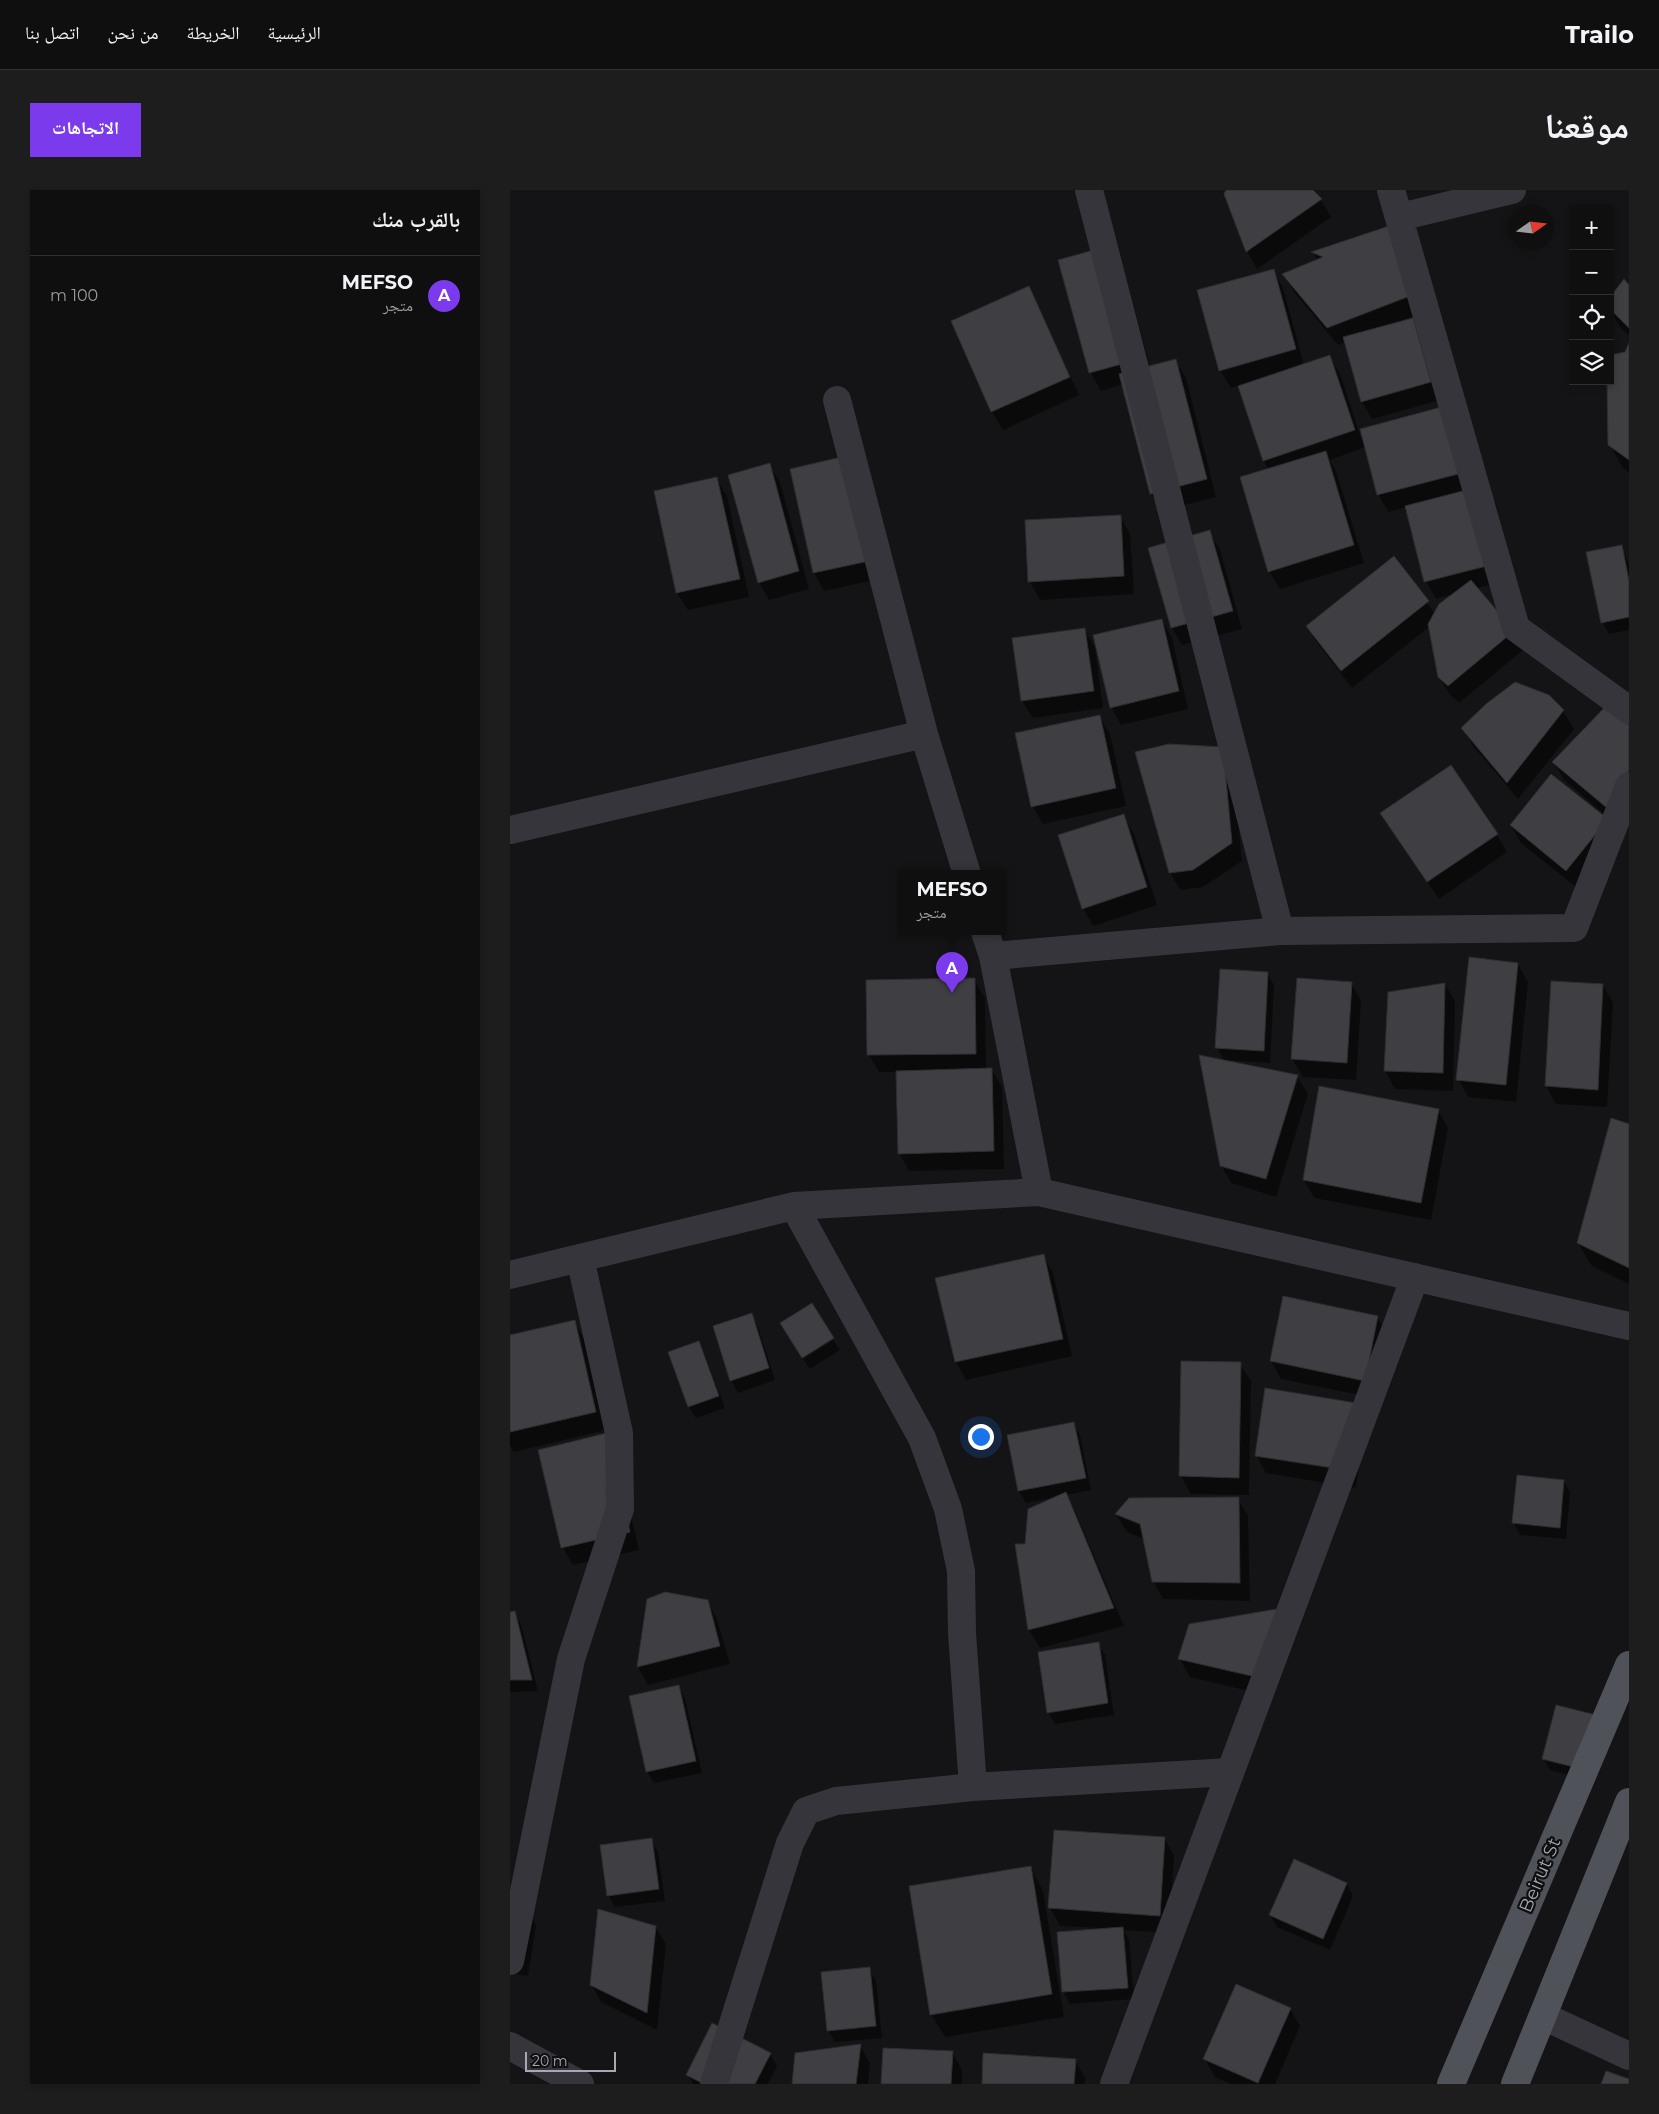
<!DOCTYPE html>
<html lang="ar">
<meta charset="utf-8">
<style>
:root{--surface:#0f0f10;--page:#1d1d1e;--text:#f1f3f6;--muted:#9b9c9f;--line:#2f2f30;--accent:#7c3aed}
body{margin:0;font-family:Montserrat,"Noto Naskh Arabic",sans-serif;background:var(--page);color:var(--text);direction:rtl}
.controls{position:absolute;right:15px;top:15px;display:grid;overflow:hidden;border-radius:0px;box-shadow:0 2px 8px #0003}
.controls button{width:45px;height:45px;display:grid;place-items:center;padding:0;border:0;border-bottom:1px solid var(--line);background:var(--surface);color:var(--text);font:25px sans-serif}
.compass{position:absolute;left:999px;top:15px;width:45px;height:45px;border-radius:50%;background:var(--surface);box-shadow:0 2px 8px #0003;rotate:76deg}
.scale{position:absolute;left:15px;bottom:12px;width:91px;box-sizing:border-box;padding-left:5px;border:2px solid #a5a9b6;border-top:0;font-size:14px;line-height:18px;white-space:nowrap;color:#a5a9b6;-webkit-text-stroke:4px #0f0f10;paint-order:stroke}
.you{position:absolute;left:470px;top:1246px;width:18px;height:18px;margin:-12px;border:4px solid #fff;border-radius:50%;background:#1a73e8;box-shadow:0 0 0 8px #1a73e833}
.badge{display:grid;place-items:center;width:32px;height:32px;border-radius:50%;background:var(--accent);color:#fff;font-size:16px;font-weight:700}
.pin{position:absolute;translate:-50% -41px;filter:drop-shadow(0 1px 2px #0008)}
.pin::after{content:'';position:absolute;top:26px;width:18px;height:15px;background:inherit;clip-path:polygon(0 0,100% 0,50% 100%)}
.popup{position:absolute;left:388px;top:680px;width:108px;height:65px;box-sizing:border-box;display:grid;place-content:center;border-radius:0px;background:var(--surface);filter:drop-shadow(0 1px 4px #0005);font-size:16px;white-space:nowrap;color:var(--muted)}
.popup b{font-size:19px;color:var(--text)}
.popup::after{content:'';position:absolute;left:50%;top:100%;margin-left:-10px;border:10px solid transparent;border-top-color:var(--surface)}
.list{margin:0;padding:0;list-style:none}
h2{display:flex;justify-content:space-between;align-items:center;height:65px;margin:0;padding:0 20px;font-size:21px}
h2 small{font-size:16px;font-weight:400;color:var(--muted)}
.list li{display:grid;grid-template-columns:32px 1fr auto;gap:15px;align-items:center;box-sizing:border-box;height:80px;padding:0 20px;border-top:1px solid var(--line)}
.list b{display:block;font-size:19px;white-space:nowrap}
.list p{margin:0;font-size:16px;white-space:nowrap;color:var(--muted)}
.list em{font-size:16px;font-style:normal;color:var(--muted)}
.icon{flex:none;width:28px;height:28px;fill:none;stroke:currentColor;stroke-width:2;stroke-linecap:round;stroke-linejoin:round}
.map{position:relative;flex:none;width:1119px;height:1894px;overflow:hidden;direction:ltr;border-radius:0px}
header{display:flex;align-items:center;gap:30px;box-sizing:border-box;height:70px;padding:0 25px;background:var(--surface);border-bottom:1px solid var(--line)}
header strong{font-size:24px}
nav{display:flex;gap:28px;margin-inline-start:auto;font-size:18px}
.intro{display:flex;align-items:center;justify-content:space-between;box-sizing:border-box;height:120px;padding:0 30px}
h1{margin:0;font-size:35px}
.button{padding:12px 22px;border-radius:0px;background:var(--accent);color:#fff;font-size:18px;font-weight:700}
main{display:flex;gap:30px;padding:0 30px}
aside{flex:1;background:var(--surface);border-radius:0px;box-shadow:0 2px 8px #0003}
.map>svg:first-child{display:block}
.shadow{fill:#0007}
.building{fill:#3e3e43;stroke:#2e2e32}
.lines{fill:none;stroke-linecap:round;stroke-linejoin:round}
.minor{stroke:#35353b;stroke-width:28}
.major{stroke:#50525a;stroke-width:28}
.labels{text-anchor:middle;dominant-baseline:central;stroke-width:4.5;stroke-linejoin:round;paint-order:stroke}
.street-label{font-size:18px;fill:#a5a9b6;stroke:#0f0f10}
</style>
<header>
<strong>Trailo</strong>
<nav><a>الرئيسية</a><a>الخريطة</a><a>من نحن</a><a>اتصل بنا</a></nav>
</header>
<div class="intro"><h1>موقعنا</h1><a class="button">الاتجاهات</a></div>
<main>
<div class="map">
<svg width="1119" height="1894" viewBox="0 0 1119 1894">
<rect width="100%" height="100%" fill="#141416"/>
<path class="shadow" d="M717,0H802L811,10L821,27L747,79L737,61Z
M878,37L914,122L891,131L892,132L902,129L913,147L930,210L862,229L852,212L835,152L828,155L784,102L774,84L807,70L803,62Z
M550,71L612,74L640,177L665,170L676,188L706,307L651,321L641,303L613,194L591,201L581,183Z
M763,81L773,98L794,175L820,167L830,184L851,248L853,247L851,240L976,296L986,314L1005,389L967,398L1013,460L949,513L940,505L929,487L919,437L842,498L808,454L797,437L884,368L925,424L944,404L926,409L916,391L897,317L878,322L868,304L856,257L820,270L826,281L854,373L770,399L759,381V280L754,271L729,196L721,198L710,180Z
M1119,96V146L1110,137L1100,120V109Z
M519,98L569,205L493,240L482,222L443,132Z
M1119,157V283L1113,278L1100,255V191Z
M335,268L368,389L314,401L304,383L281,280Z
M259,275L270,292L299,399L259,410L249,392Z
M206,288L217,306L239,407L178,420L167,403L145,301Z
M610,326L620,344L624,404L530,410L520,392Z
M699,342L710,360L732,439L672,455L662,438Z
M1111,356L1119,374V440L1099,444L1092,432Z
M652,430L662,448L678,519L611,535L601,517Z
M574,439L585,457L593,518L523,528L512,511Z
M1038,506L1053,521L1064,539L1008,609L963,556L953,539Z
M589,526L600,544L616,616L533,634L523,617Z
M1119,536V614L1107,635L1054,590L1044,572Z
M626,563L723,576L732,671L693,697L670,700L660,682Z
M613,626L624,644L647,715L583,736L573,718Z
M1097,630L1067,698L1011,653L1001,636Z
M882,641L987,645L997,662L929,709Z
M1008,774L1018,792L1006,912L958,907L948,889Z
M757,783L764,795L760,873L714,870L707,858Z
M464,790L475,808L476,880H482L492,897L494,979L399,981L389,963L387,882H369L359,865Z
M1042,792L1093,795L1103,813L1097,917L1046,914L1036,896Z
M841,793L851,811L846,890L793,887L782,869Z
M935,794L945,812L943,901L885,899L875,881Z
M787,886L798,904L766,1007L721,993L711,975Z
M928,920L938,938L921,1030L804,1008L794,990Z
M1119,935V1094L1082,1076L1068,1053Z
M533,1065L543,1083L562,1166L456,1190L446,1172L427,1089Z
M241,1125L248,1137L265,1190L228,1203L222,1191L204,1137Z
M867,1127L878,1145L865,1208L771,1189L761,1171Z
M64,1131L74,1149L96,1240L4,1262L0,1255V1146Z
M323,1150L330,1160L300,1179L293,1169Z
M188,1153L195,1165L215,1218L186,1228L179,1217L160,1163Z
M730,1174L741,1191L739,1305L681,1304L671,1286Z
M856,1232L846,1298L756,1283L746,1265Z
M563,1233L570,1245L581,1300L556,1305L565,1321L614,1436L530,1458L519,1440L506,1355H516L545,1307L516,1313L509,1301L498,1246Z
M107,1263L129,1360L63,1375L53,1358Z
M1054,1291L1060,1303L1056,1349L1010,1345L1004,1333Z
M728,1309L738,1326L740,1411L653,1409L643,1391L634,1349L617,1342L606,1324Z
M138,1410L197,1411L207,1429L220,1474L138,1495L128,1477Z
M772,1419L756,1505L680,1487L670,1469Z
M4,1422L11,1434L28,1501L0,1502V1424Z
M588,1454L595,1465L604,1525L545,1534L538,1522Z
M168,1496L175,1508L192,1583L144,1593L137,1581Z
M1047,1516L1083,1592L1040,1580L1034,1569Z
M654,1648L664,1666L659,1743L613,1740L619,1750L624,1809L560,1814L553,1802L548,1743L591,1738L550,1736L540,1718Z
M141,1650L148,1662L155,1711L105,1717L98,1705Z
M520,1677L533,1701L554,1827L435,1847L421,1824Z
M837,1694L843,1706L820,1760L767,1737L760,1725Z
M20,1723L26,1735L18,1786L0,1783Z
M145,1737L156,1754L147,1840L91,1812L81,1794Z
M359,1779L366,1791L372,1848L325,1852L318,1840Z
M780,1819L790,1836L765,1894H721L705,1887L695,1869Z
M350,1856L360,1873L358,1894H284Z
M442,1862L452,1880V1894H372Z
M260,1864L267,1876L258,1894H183L178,1885Z
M565,1870L575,1888V1894H473Z"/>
<path class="building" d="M716,0H803L812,9L736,62L714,4Z
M879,36L905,104L817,138L772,84L813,67L801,62Z
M602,55L634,168L579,183L548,70Z
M764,79L786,159L709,181L687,100Z
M1114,89L1119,95V138L1100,119V107Z
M519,96L560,187L481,222L441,131Z
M903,128L921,192L851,212L833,147Z
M1119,153V270L1098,255L1097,191H1100V165L1115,162Z
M820,165L845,240L753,271L728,196Z
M666,169L697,289L640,304L609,184Z
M939,215L956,282L867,305L850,239Z
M816,261L844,355L758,382L730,287Z
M336,266L359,371L303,383L280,279Z
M260,273L289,381L248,393L218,285Z
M207,287L230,389L166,403L144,301Z
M976,295L996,371L914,392L895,316Z
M611,325L614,386L518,392L515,330Z
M700,340L723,421L661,438L638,358Z
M1112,355L1119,391V427L1091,433L1076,362Z
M884,366L919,411L831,481L796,436Z
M961,390L1004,441L938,496L928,487L918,434L929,414Z
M652,429L669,501L600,518L583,445Z
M575,438L584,501L511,511L502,448Z
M1005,492L1039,505L1054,520L997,593L951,538L976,514Z
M1096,516L1119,535V580L1097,618L1042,572Z
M590,525L606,598L521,617L505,543Z
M659,554L713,557L722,653L683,680L659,683L625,562Z
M941,575L988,644L917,692L870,623Z
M1041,584L1098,629L1056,681L1000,635Z
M614,624L637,697L572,719L548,645Z
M959,767L1008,773L996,895L946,890Z
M710,779L758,782L754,861L705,858Z
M465,788L466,864L357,865L356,790Z
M787,788L842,792L837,873L781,869Z
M1041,791L1093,794L1088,900L1035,896Z
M935,793L933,883L874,881L878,802Z
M689,865L788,885L756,989L710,976Z
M482,878L484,961L388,964L386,881Z
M809,896L929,919L911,1013L793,990Z
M1101,928L1119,934V1078L1067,1053Z
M534,1064L553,1149L445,1172L425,1088Z
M773,1106L868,1126L855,1191L760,1171Z
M302,1113L324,1148L292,1168L270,1133Z
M242,1123L259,1178L220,1191L203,1136Z
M65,1130L86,1222L0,1242V1145Z
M189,1151L209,1206L178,1217L158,1162Z
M671,1171L731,1172L729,1288L669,1286Z
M755,1198L846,1213L836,1280L745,1266Z
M564,1232L576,1288L508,1301L497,1245Z
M97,1243L120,1342L51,1358L28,1260Z
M1007,1285L1054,1290L1050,1338L1002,1333Z
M556,1302L604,1418L518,1440L505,1354H515L518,1319Z
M729,1307L730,1393L642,1392L630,1334L605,1324L619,1308Z
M155,1402L198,1410L210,1456L127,1477L137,1409Z
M773,1418L746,1487L668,1469L679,1434Z
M5,1421L22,1490H0V1422Z
M589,1452L598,1513L537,1523L528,1462Z
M169,1495L186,1571L136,1582L119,1506Z
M1046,1515L1090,1526L1076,1580L1032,1569Z
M544,1640L655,1647L650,1726L538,1718Z
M142,1648L149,1699L97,1706L90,1655Z
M784,1669L837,1693L813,1749L759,1725Z
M521,1676L542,1804L420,1825L399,1696Z
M88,1719L146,1736L137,1823L80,1795Z
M613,1737L618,1798L552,1802L547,1742Z
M360,1777L366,1836L317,1841L311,1782Z
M726,1794L781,1818L748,1893L693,1869Z
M202,1833L261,1863L245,1894H194L176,1885Z
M351,1854L346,1894H282L285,1863Z
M373,1858L443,1861L441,1894H371Z
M473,1863L566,1869L564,1894H472Z
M1096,1881L1119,1889V1894H1091Z"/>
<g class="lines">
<path class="minor" d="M579,0L770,741
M881,0L1006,438L1119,520
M890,27L1002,0
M327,210L414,544L457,684
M0,640L414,544
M475,742L483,766L529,1002
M483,766L770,741L1064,738L1119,596
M284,1016L412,1248L438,1319L451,1381L452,1443L463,1597
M0,1085L284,1016L529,1002L1119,1136
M0,1771L61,1469L110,1319L109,1243L70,1068
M1033,1826L1119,1866
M0,1856L70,1894
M204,1894L280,1653L296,1621L326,1611L463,1597L719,1582
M604,1894L905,1087"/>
<path class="major" d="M941,1894L1119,1475
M1005,1894L1119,1612"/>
</g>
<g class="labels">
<g class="street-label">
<text transform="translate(1030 1685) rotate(-67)">Beirut St</text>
</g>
</g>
</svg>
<div class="controls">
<button>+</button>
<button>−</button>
<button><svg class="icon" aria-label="locate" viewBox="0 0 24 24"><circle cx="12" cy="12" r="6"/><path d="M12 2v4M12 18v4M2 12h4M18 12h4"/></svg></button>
<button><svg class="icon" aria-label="layers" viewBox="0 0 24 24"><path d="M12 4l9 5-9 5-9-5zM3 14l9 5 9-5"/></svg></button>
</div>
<svg class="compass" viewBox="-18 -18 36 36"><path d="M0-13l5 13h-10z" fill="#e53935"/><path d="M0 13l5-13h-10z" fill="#9b9c9f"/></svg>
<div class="scale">20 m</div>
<div class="you"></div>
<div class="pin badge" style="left:442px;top:803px">A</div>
<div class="popup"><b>MEFSO</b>متجر</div>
</div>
<aside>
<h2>بالقرب منك<small></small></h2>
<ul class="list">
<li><span class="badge">A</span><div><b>MEFSO</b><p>متجر</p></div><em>100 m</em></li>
</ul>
</aside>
</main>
